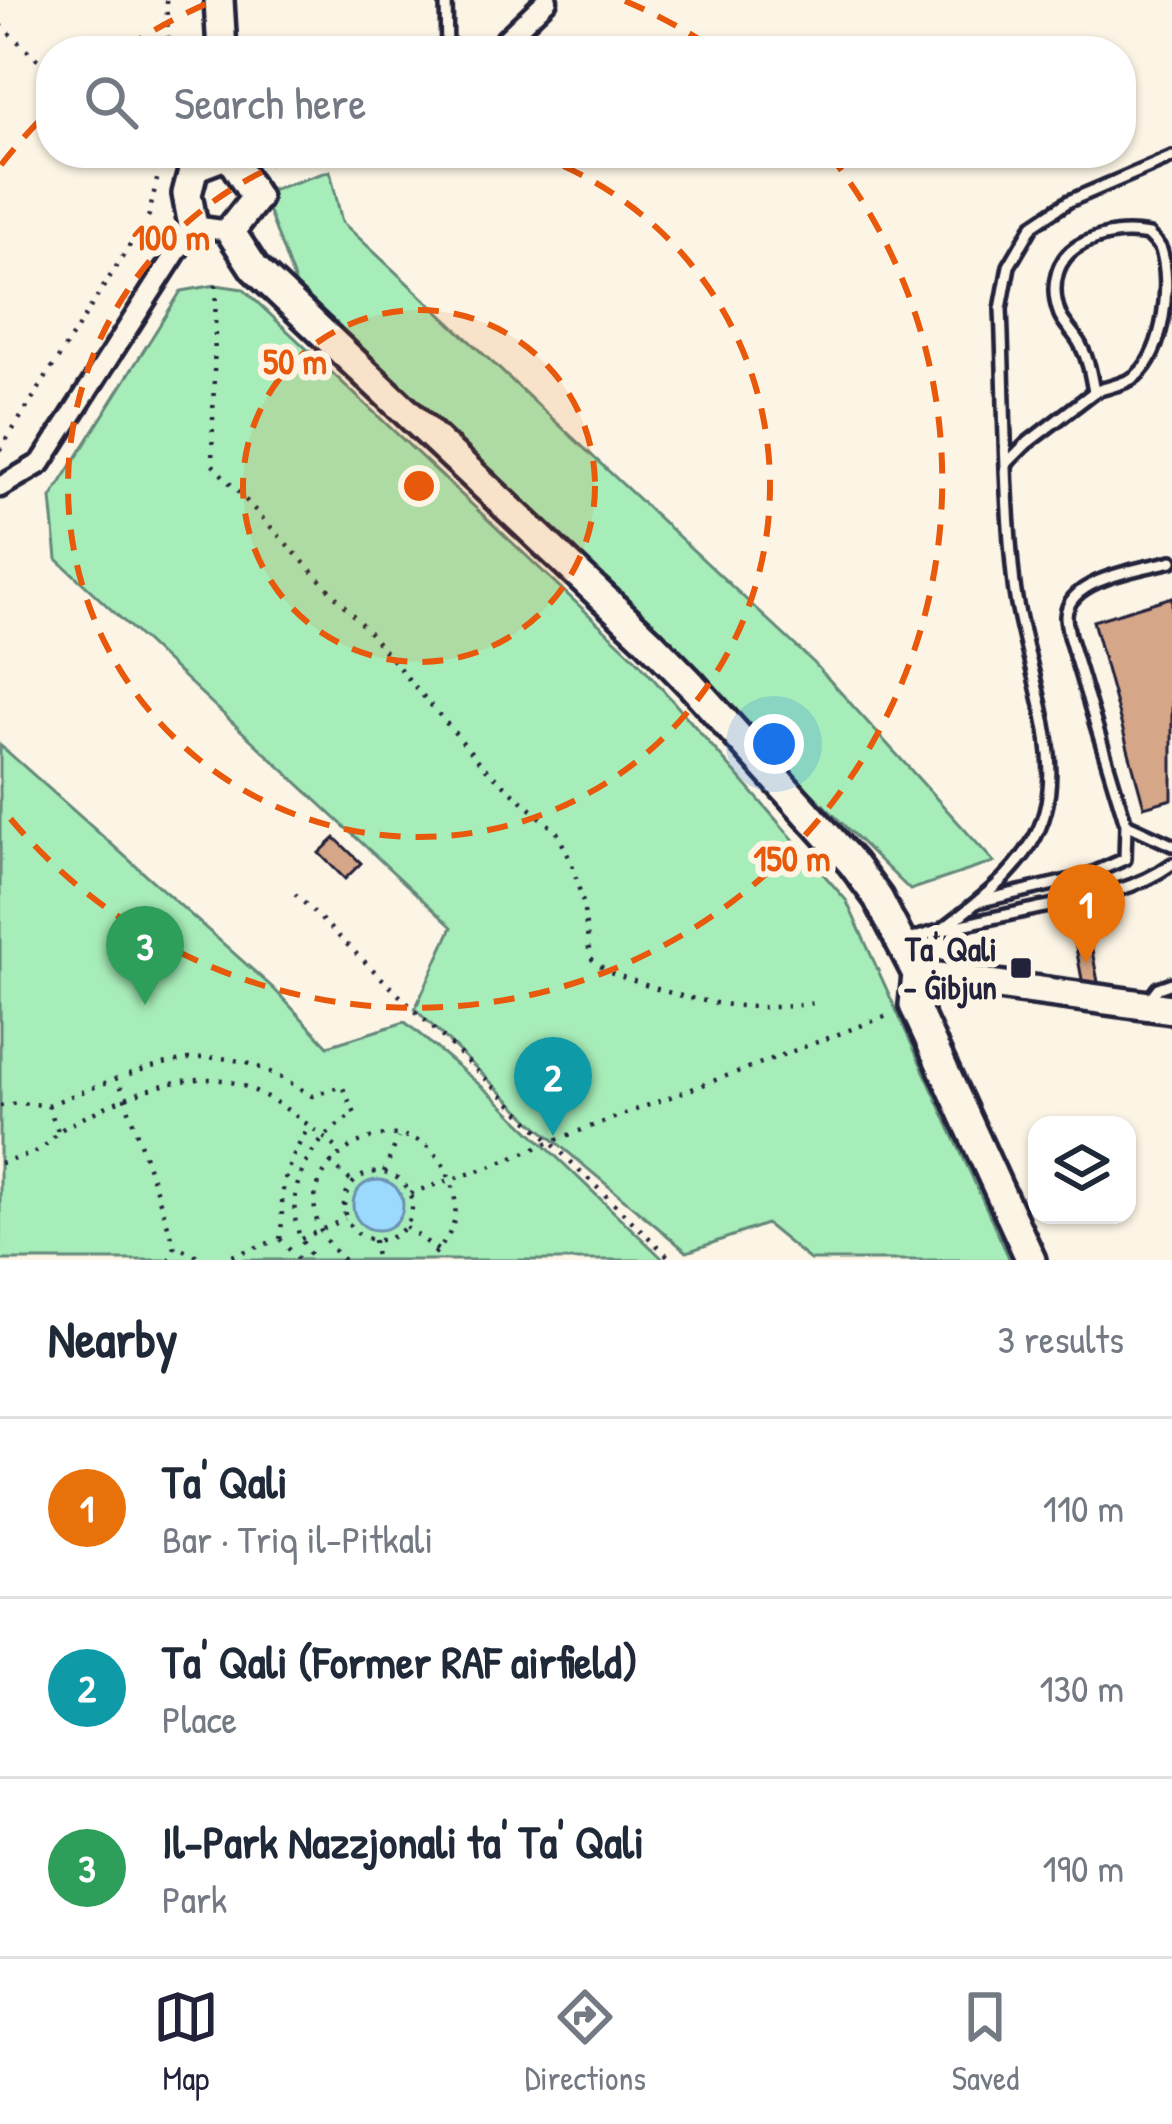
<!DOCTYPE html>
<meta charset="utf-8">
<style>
:root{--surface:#fff;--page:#f2f2f3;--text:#1f2937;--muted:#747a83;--line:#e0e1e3;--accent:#22223b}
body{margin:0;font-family:"Patrick Hand",sans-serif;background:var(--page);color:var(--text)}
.controls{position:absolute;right:36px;bottom:36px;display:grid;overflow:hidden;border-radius:24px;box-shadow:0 3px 9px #0004}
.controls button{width:108px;height:108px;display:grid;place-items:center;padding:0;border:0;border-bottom:3px solid var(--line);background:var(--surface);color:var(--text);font:60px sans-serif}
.you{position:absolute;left:774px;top:744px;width:42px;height:42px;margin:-30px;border:9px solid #fff;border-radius:50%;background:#1a73e8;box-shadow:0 0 0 18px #1a73e833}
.badge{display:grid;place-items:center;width:78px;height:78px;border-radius:50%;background:var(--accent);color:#fff;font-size:39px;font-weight:700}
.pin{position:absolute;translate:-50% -99px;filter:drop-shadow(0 3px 6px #0008)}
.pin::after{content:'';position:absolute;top:63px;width:42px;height:36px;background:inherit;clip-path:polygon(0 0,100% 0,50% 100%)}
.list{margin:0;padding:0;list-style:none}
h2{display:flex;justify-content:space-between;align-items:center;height:156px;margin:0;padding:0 48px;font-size:51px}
h2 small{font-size:39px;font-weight:400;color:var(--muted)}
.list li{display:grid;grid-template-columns:78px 1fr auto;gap:36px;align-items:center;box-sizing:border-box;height:180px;padding:0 48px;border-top:3px solid var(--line)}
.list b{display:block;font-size:45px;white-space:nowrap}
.list p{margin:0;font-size:39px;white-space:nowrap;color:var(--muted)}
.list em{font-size:39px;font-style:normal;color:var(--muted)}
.icon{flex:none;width:66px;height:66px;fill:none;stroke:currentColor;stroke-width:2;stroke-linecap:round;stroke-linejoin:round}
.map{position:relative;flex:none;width:1172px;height:1260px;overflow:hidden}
.search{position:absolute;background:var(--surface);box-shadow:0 3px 9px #0004;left:36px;right:36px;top:36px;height:132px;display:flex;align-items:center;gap:30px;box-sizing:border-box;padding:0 42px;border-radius:48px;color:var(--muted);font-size:45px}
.sheet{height:696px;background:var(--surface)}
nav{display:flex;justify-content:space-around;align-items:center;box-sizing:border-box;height:168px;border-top:3px solid var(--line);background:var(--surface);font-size:33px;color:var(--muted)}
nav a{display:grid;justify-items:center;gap:6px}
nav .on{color:var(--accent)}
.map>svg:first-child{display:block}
.green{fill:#a7edb9;stroke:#64887a;stroke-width:3}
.water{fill:#9cdafd;stroke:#6b90af;stroke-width:3}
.building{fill:#d6a688;stroke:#22223b;stroke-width:3}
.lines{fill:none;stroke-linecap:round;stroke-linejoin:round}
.lane-casing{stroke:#22223b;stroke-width:18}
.street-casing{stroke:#22223b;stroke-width:27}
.secondary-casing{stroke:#22223b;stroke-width:36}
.path{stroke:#22223b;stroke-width:4.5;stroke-dasharray:3 9;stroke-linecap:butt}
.lane{stroke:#fcf5e5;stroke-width:9}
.street{stroke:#fcf5e5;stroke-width:18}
.secondary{stroke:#fcf5e5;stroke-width:27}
.ring{fill:none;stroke:#e8590c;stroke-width:6;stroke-dasharray:21 15}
.poi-dot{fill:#22223b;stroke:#fcf5e5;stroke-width:4.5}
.labels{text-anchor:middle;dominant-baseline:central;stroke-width:12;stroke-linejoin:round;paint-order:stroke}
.poi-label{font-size:33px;font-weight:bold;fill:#22223b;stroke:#fcf5e5;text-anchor:end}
.centre{fill:#e8590c;stroke:#fcf5e5;stroke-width:6}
.ring-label{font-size:36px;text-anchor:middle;font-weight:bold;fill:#e8590c;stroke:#fcf5e5;stroke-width:12;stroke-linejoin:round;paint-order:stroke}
</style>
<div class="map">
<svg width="1172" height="1260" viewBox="0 0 1172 1260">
<rect width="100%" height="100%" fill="#fcf5e5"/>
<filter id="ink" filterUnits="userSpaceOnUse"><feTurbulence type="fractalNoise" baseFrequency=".00833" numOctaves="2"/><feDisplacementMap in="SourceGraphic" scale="24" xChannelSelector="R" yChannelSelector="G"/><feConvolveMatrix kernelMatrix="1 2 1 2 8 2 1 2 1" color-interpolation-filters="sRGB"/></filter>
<g filter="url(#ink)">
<path class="green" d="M330,171L342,222L814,663L994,862L910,890L297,288L262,193Z
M216,285L243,289L637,660L846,900L1010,1260H810L766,1224L687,1252L532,1122L415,1009L452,927L57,559L51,498L181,291Z
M0,745L273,988L328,1046L405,1022L492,1095L664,1260H0Z"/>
<path class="water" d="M353 1205a25 25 0 1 1 50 0a25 25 0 1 1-50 0Z"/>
<path class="building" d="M1172,597V799L1144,807L1093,621Z
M335,838L361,863L345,879L319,853Z
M1085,914L1099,987L1084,990L1070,916Z"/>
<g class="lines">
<defs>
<path id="lane" d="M446,0L447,51
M1007,463L1026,444L1094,392C1091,376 1089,361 1081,346C1076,335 1065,326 1060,315C1049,286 1056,256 1084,243C1107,233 1125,231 1149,235C1153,240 1159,244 1161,250C1172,282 1164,352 1137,375C1127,384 1107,387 1094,392
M1172,561C1142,569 1068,578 1066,616C1066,623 1068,629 1069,636L1126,824L1172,845
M981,901L1084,877L1125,859L1126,824
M944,928C983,898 1032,862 1045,812C1064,742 1022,656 1014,585C1004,494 1005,401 1001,309L1009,266L1033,225L1069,201L1172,157
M902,942C947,927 993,918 1039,908C1085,899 1133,892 1172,864
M1148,1001L1158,988L1172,983"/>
<path id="street" d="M494,51L547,0
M0,487L41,463L193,226L230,231"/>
<path id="secondary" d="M219,0L222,51
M228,153L256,198L230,231L254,268L648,640L691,684L852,863L878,898L917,974L914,1005L1031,1260
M193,226L187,194L194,167L228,154
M917,974L1172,1009"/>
</defs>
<use href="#lane" class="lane-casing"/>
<use href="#street" class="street-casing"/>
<use href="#secondary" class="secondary-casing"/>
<path class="path" d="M166,0L169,51
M0,25L51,72
M140,153L158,169
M216,285L212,464L365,628L483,766L557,832L572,864L583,903L590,957C606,974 627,978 648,986C703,1004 757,1013 814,1003
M0,450L149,215L163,153
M295,894L672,1260
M129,1074C208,1048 242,1051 312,1096L342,1086L355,1114C304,1140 271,1212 315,1260
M48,1105L58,1131
M0,1106L17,1103L48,1105L118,1078L175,1246
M330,1162L353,1183
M0,1163C14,1159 32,1156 43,1147C51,1141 55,1133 64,1128C108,1104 180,1068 231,1082C272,1093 308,1125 341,1151
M344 1206a34 34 0 1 1 68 0a34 34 0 1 1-68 0Z
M384,1172L398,1138
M410,1193L490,1167L550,1142L892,1014
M406,1227L439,1251
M280,1239C283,1222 281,1207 283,1190C286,1167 298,1146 309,1126
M280,1239L299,1260
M301,1239L345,1219
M374,1240L376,1260
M169,1260L175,1246L207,1260
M221,1260L277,1240
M344,1260C245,1174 426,1065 454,1194C460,1220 448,1243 428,1260"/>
<use href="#lane" class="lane"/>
<use href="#street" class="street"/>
<use href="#secondary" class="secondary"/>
</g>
</g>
<circle cx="419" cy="486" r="176" fill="#e8590c" fill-opacity=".12"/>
<g class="ring">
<circle cx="419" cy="486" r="176"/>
<path d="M530 153A351 351 0 1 1 308 153"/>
<path d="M1 165A527 527 0 0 1 50 110M124 49A527 527 0 0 1 213 1M625 1A527 527 0 0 1 714 49M829 154A527 527 0 1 1 1 807"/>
</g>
<rect class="poi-dot" x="1009" y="956" width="24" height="24" rx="6"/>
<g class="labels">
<g class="poi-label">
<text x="997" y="949">Ta' Qali<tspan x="997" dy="38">- Ġibjun</tspan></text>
</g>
</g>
<circle cx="419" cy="486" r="18" class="centre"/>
<g class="ring-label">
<text x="171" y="250">100 m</text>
<text x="295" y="374">50 m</text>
<text x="792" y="871">150 m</text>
</g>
</svg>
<div class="controls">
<button><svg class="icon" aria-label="layers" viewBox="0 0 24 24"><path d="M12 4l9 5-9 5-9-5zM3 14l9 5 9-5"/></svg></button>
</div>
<div class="you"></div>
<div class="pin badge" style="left:1086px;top:963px;background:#e8710a">1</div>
<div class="pin badge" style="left:553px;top:1136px;background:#0f9aa8">2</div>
<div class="pin badge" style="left:145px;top:1005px;background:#2e9e5b">3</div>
<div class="search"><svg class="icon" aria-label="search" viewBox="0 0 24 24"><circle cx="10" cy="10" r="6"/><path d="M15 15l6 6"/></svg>Search here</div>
</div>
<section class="sheet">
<h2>Nearby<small>3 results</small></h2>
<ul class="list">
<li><span class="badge" style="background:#e8710a">1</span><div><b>Ta' Qali</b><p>Bar · Triq il-Pitkali</p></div><em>110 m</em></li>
<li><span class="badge" style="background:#0f9aa8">2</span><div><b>Ta' Qali (Former RAF airfield)</b><p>Place</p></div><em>130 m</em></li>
<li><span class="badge" style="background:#2e9e5b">3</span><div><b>Il-Park Nazzjonali ta' Ta' Qali</b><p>Park</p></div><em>190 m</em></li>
</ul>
</section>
<nav>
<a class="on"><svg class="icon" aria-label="map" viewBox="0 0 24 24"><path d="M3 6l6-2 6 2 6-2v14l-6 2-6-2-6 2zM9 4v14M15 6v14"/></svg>Map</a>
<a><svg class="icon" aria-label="directions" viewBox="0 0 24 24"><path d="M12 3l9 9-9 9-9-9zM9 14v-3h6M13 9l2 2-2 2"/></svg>Directions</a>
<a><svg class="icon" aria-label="saved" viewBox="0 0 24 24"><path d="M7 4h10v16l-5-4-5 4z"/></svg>Saved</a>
</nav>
